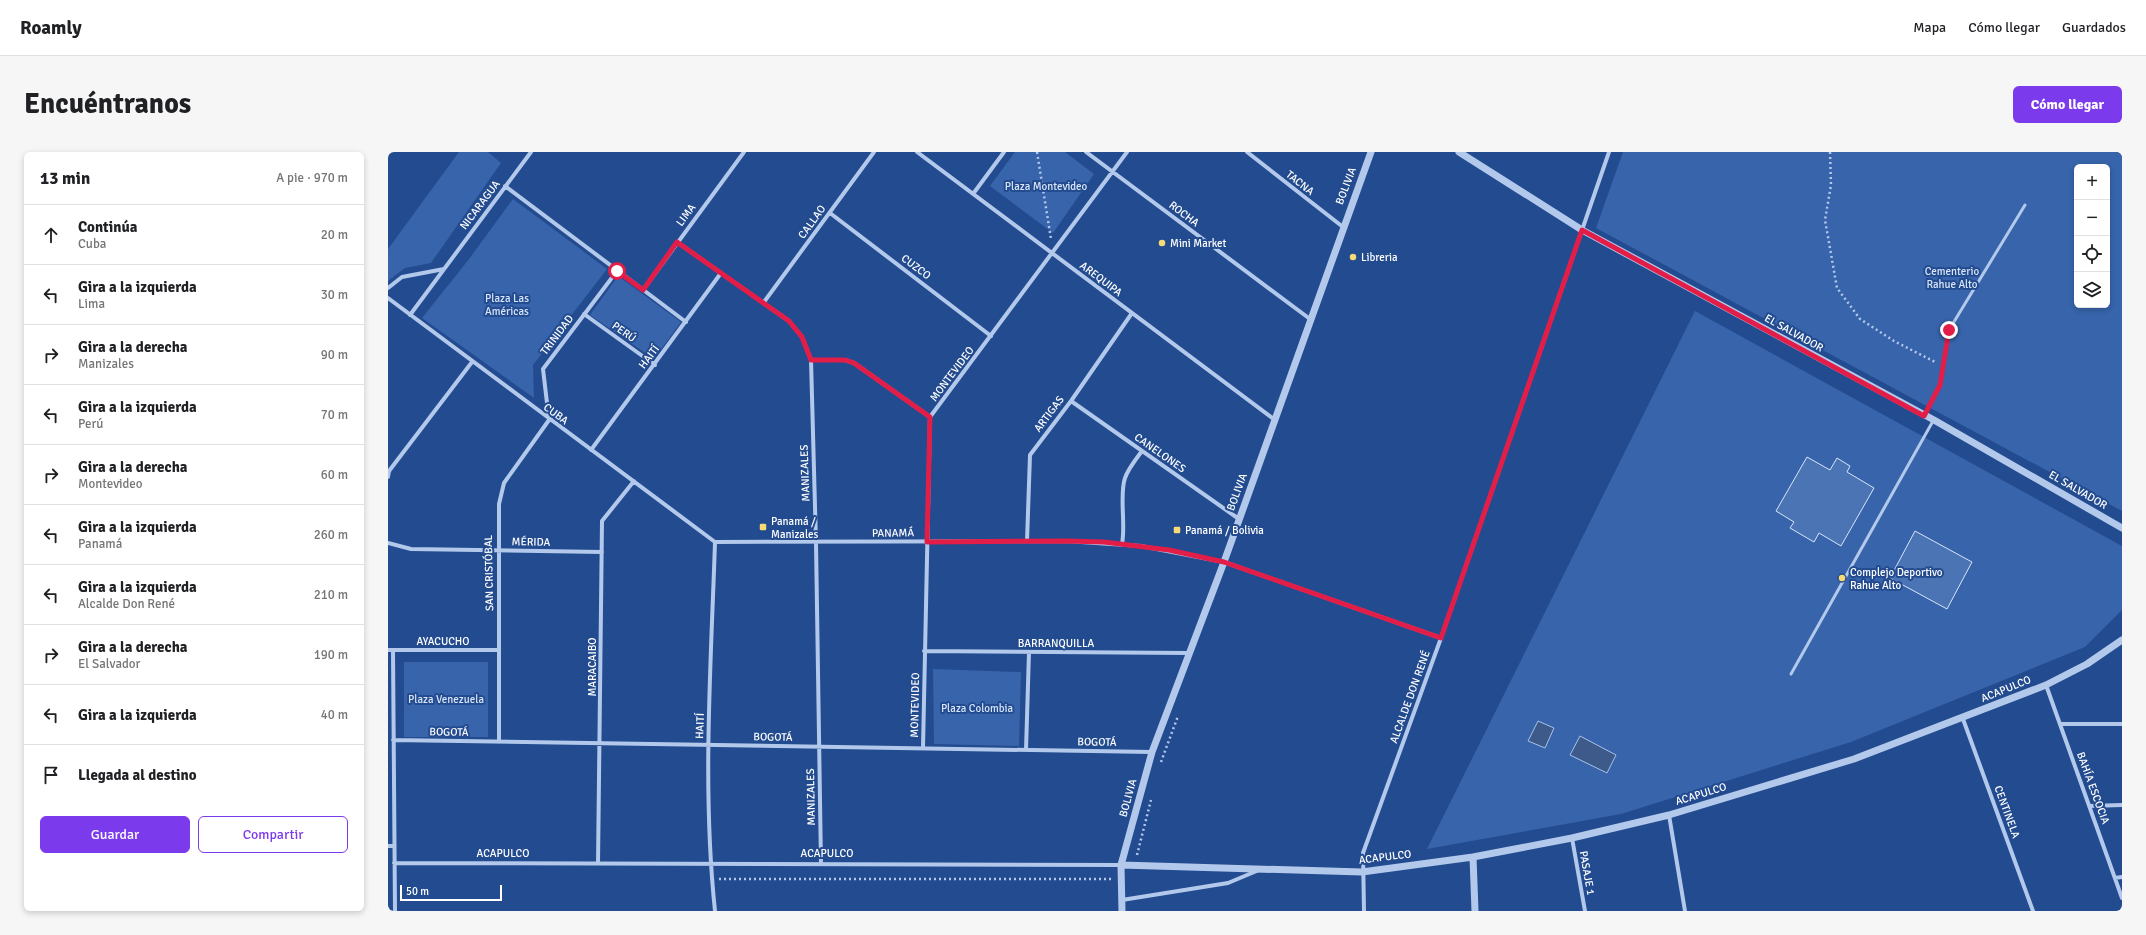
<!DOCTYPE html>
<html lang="es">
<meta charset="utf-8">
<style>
:root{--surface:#fff;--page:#f6f6f6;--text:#202124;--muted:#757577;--line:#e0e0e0;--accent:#7c3aed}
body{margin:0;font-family:Signika,sans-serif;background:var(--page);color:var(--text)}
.controls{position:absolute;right:12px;top:12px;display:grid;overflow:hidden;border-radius:6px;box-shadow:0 2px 6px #0003}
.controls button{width:36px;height:36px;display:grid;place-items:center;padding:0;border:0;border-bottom:1px solid var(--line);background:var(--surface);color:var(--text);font:20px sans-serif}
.scale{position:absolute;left:12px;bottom:10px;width:102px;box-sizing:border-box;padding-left:4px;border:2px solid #fff;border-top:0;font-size:11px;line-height:14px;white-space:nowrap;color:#fff;-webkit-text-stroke:3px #234b8f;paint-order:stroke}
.stop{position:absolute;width:12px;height:12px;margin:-9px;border:3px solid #e11d48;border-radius:50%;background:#fff}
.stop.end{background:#e11d48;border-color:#fff;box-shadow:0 1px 4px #0008}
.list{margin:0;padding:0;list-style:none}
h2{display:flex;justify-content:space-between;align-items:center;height:52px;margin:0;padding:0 16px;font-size:17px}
h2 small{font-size:13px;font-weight:400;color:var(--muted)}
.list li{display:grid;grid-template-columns:26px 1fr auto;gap:12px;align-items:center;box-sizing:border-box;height:60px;padding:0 16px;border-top:1px solid var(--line)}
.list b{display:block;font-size:15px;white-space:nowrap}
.list p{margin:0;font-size:13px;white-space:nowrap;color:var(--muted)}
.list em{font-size:13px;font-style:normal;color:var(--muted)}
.actions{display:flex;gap:8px;padding:12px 16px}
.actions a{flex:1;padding:9px 0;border:1px solid var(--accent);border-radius:6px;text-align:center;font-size:14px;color:var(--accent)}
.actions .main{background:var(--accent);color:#fff}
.icon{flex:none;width:22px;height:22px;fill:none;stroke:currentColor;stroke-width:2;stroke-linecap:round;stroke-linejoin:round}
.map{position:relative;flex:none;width:1734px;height:759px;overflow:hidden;border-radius:6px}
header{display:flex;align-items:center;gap:24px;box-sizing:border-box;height:56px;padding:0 20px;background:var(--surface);border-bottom:1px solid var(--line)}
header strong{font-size:19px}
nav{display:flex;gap:22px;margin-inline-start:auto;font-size:14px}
.intro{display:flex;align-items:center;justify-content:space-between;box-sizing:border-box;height:96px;padding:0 24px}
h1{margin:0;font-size:28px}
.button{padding:10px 18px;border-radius:6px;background:var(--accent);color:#fff;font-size:14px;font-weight:700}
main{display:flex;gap:24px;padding:0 24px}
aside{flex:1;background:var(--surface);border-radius:6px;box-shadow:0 2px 6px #0003}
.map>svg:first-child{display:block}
.green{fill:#3764ab;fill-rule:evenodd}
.water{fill:#3e5a8b;stroke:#a7c3ed}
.building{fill:#4b74b5;stroke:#d8e5f9}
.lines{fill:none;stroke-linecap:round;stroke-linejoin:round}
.path{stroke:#b3c9ec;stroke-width:2.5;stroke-dasharray:2 3;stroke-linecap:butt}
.service{stroke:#b3c9ec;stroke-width:3}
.minor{stroke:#b3c9ec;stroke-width:4}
.tertiary{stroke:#b3c9ec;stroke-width:7}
.route{stroke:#e11d48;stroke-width:5}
.poi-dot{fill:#f7da76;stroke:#234b8f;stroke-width:1.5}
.labels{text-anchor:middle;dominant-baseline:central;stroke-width:4;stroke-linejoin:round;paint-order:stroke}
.street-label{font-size:11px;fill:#fff;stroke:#234b8f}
.park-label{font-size:11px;fill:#d8e5f9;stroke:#234b8f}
.poi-label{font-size:11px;fill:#fff;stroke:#234b8f;text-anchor:start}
</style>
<header>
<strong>Roamly</strong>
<nav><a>Mapa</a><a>Cómo llegar</a><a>Guardados</a></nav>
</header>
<div class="intro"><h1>Encuéntranos</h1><a class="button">Cómo llegar</a></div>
<main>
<aside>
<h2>13 min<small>A pie · 970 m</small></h2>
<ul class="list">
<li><svg class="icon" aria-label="ahead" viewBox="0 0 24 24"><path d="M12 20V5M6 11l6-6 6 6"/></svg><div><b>Continúa</b><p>Cuba</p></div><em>20 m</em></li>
<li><svg class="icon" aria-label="left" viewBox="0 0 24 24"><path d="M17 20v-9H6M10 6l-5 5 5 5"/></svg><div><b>Gira a la izquierda</b><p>Lima</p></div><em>30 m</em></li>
<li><svg class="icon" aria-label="right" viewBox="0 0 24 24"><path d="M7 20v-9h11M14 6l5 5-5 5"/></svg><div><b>Gira a la derecha</b><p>Manizales</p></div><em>90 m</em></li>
<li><svg class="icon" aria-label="left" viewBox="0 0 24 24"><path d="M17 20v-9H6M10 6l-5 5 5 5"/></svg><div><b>Gira a la izquierda</b><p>Perú</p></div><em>70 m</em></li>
<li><svg class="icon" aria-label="right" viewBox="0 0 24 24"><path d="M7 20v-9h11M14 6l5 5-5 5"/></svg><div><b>Gira a la derecha</b><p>Montevideo</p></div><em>60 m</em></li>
<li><svg class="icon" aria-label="left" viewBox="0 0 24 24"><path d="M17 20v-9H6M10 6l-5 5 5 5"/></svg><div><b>Gira a la izquierda</b><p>Panamá</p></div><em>260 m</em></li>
<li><svg class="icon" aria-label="left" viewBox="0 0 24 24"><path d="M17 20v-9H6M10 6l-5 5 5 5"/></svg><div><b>Gira a la izquierda</b><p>Alcalde Don René</p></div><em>210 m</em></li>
<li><svg class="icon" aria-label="right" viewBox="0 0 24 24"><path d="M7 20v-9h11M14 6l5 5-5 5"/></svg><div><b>Gira a la derecha</b><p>El Salvador</p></div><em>190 m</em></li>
<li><svg class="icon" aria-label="left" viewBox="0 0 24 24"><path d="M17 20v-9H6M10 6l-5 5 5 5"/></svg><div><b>Gira a la izquierda</b></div><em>40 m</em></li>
<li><svg class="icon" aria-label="arrive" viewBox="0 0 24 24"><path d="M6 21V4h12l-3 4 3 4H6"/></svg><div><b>Llegada al destino</b></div></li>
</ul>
<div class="actions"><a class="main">Guardar</a><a>Compartir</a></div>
</aside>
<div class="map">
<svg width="1734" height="759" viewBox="0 0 1734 759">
<rect width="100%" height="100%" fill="#234b8f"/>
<path class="green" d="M71,0H100L113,11L43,111L17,116L0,129V97Z
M627,0H677L706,22L665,81L602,34Z
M1235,0H1734V359L1208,76ZM1689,15H1719V153H1689Z
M125,47L219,117L145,213L146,246L34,166L81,107Z
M230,124L293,170L266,207L202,163Z
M1307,159L1734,394V458L1697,495L1463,590L1233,662L1039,697Z
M16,510H100V585H16Z
M545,517L633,520L631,594L546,592Z"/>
<path class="water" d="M1150,569L1166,576L1157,596L1140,589Z
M1192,584L1228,603L1219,621L1182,603Z"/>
<path class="building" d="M1419,305L1442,318L1449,306L1462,314L1459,320L1486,336L1453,394L1431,381L1426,390L1402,376L1406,370L1388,359Z
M1527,379L1584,410L1559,457L1502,426Z"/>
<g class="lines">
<path class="path" d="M649,0L663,87
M1442,0L1443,33L1437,68L1449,136L1472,167L1506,189L1549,211
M773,610L790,564
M749,703L763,648
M331,727H724"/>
<path class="service" d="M1537,262L1552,233L1561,178L1637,53
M1403,522L1545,269"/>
<path class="minor" d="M529,0L887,268
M698,0L922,167
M859,0L955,75
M117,34L298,170
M585,42L616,0
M442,61L603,184
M289,90L401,169L414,185L423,208L428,391L433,712
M0,136L14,125L56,117
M255,138L356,0
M0,146L327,390
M376,150L486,0
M196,162L267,213
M22,163L143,0
M423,208H457L466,211L542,265
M683,249L851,367
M161,268L155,217L229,119
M203,298L333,121
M0,325L1,319L84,210
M639,389L642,303L683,249L744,161
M327,390L678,389L753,394L836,410L1053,486
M327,390C323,513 314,636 327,759
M0,391L23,397L214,400
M734,392C738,372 731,343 737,326C740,317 748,307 754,299
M0,498H111
M5,498L7,759
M536,499L800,501
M1658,533L1734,746
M1575,567L1645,759
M1672,572H1734
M5,588L764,600
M111,590V352L116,331L161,268
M535,596L542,265L739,0
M638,598L641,500
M1702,654L1734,653
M1281,663L1297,759
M1184,686L1197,759
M0,694H6
M6,711L733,713
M210,712L214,369L246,329
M1727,726L1734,725
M734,748L840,731L871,718
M976,759L975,701L1053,486L1221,0"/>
<path class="tertiary" d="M1071,0L1194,78L1546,268L1734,376
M1085,705L1087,759
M733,713L974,720L1085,705L1184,686L1281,663L1466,607L1658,533L1699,512L1734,488
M734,759L733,713L764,600L836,410L983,0"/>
</g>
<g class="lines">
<path class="route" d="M229,119L255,138L289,90L401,169L414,185L423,208H457L466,211L542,265L539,390L678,389L716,390L781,398L836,410L1053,486L1194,78L1536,264L1552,233L1561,178"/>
</g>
<g class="poi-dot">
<circle cx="774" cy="91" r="4"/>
<circle cx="965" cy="105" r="4"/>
<rect x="371" y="371" width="8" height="8" rx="2"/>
<rect x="785" y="374" width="8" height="8" rx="2"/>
<circle cx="1454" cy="426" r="4"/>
</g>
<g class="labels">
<g class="street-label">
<text transform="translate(912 31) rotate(38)">TACNA</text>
<text transform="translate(958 34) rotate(-69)">BOLIVIA</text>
<text transform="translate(92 53) rotate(-53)">NICARAGUA</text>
<text transform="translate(796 62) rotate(37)">ROCHA</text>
<text transform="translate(298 63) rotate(-53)">LIMA</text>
<text transform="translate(424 70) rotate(-54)">CALLAO</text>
<text transform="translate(528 115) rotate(37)">CUZCO</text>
<text transform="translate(713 127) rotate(37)">AREQUIPA</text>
<text transform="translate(236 180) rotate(35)">PERÚ</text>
<text transform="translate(1406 181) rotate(29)">EL SALVADOR</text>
<text transform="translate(169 183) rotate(-53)">TRINIDAD</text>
<text transform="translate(261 205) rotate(-53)">HAITÍ</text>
<text transform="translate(564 222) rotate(-53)">MONTEVIDEO</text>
<text transform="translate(168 262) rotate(36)">CUBA</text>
<text transform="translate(661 262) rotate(-53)">ARTIGAS</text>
<text transform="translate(772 301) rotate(35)">CANELONES</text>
<text transform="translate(417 321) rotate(-92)">MANIZALES</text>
<text transform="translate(1690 338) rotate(30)">EL SALVADOR</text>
<text transform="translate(849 340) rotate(-70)">BOLIVIA</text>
<text transform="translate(505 381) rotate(-1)">PANAMÁ</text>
<text transform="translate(143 390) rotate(1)">MÉRIDA</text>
<text transform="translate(101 421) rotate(-91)">SAN CRISTÓBAL</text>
<text x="55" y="489">AYACUCHO</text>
<text x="668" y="491">BARRANQUILLA</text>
<text transform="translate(204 515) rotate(-90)">MARACAIBO</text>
<text transform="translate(1618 537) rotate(-22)">ACAPULCO</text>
<text transform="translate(1022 545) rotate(-70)">ALCALDE DON RENÉ</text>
<text transform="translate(527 553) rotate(-89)">MONTEVIDEO</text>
<text transform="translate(312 574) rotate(-88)">HAITÍ</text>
<text transform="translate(61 580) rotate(1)">BOGOTÁ</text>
<text transform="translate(385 585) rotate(1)">BOGOTÁ</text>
<text transform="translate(709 590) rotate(1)">BOGOTÁ</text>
<text transform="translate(1705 636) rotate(70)">BAHÍA ESCOCIA</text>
<text transform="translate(1313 642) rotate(-17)">ACAPULCO</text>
<text transform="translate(423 645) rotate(-91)">MANIZALES</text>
<text transform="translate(740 646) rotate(-75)">BOLIVIA</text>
<text transform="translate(1619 660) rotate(70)">CENTINELA</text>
<text x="115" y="701">ACAPULCO</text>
<text x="439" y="701">ACAPULCO</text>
<text transform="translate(997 705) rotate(-7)">ACAPULCO</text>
<text transform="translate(1199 721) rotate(80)">PASAJE 1</text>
</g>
<g class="park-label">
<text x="658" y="34">Plaza Montevideo</text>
<text x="1564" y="119">Cementerio<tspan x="1564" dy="13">Rahue Alto</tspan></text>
<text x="119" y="146">Plaza Las<tspan x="119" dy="13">Américas</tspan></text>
<text x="58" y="547">Plaza Venezuela</text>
<text x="589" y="556">Plaza Colombia</text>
</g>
<g class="poi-label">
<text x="782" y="91">Mini Market</text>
<text x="973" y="105">Libreria</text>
<text x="383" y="369">Panamá /<tspan x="383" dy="13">Manizales</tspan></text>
<text x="797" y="378">Panamá / Bolivia</text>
<text x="1462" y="420">Complejo Deportivo<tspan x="1462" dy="13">Rahue Alto</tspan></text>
</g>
</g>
</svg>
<div class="controls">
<button>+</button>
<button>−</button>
<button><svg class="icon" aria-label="locate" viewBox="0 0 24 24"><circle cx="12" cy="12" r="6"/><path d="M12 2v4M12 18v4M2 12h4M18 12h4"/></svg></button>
<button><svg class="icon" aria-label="layers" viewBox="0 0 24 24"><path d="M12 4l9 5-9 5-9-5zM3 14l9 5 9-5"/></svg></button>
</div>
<div class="scale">50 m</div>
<div class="stop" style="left:229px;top:119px"></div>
<div class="stop end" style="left:1561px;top:178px"></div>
</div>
</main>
